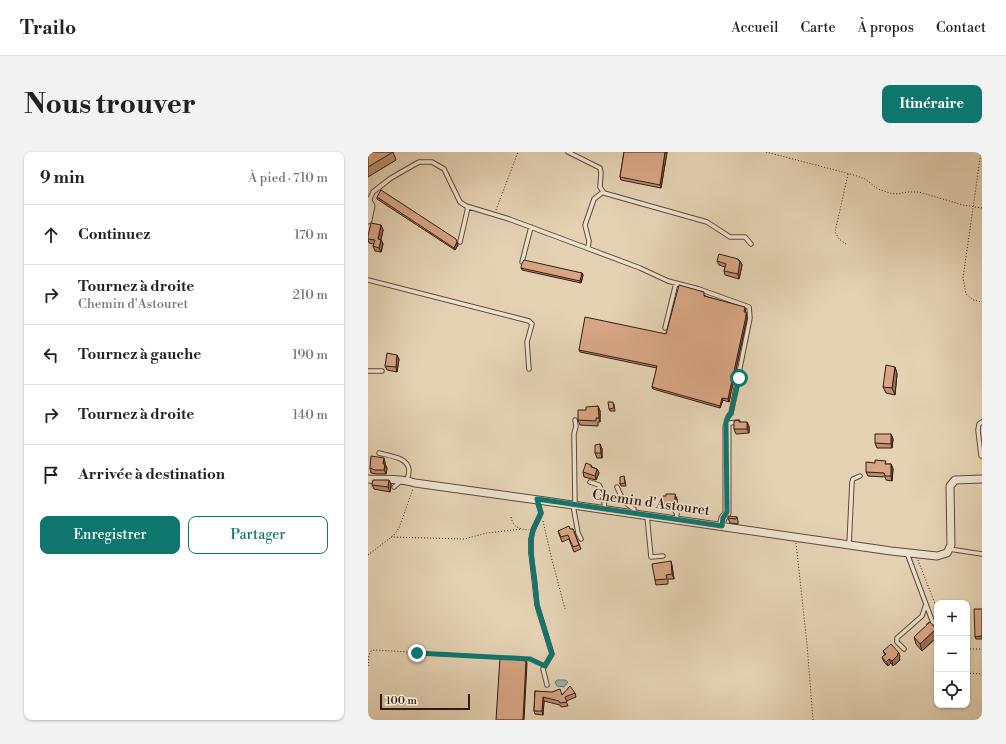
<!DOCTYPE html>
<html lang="fr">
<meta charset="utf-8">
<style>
:root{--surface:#fff;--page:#f2f2f2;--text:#222;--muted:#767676;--line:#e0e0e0;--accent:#0f766e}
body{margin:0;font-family:"Libre Bodoni",serif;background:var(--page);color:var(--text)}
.controls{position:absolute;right:12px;bottom:12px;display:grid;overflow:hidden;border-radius:8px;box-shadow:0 1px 3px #0004}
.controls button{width:36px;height:36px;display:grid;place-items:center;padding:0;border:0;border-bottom:1px solid var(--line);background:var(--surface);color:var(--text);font:20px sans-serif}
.scale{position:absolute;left:12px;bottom:10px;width:90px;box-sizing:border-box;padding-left:4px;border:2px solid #341b11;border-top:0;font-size:11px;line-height:14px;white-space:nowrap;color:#341b11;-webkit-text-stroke:3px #ede2ce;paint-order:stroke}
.stop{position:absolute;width:12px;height:12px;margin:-9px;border:3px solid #0f766e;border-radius:50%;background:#fff}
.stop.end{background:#0f766e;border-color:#fff;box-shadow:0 1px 4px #0008}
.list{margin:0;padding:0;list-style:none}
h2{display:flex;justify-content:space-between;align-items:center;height:52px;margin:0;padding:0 16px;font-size:17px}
h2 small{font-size:13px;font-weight:400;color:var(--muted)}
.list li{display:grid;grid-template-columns:26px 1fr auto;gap:12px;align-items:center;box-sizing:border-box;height:60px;padding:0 16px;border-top:1px solid var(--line)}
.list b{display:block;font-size:15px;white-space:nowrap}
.list p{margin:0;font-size:13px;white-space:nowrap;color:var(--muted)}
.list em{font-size:13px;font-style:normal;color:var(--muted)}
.actions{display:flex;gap:8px;padding:12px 16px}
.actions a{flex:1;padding:9px 0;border:1px solid var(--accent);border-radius:8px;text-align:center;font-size:14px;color:var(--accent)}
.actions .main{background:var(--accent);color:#fff}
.icon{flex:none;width:22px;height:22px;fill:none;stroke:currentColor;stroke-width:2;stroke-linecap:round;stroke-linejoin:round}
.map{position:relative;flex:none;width:614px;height:568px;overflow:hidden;border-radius:8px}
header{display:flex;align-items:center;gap:24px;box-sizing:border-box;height:56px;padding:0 20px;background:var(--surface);border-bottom:1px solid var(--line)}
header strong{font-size:19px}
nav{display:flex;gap:22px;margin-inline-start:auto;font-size:14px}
.intro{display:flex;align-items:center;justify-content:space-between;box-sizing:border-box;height:96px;padding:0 24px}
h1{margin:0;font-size:28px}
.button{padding:10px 18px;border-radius:8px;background:var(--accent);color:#fff;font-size:14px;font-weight:700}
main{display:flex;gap:24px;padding:0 24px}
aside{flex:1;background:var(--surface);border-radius:8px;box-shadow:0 1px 3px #0004}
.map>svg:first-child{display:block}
.water{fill:#97b6b4;stroke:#6f7873}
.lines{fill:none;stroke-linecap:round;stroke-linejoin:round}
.service-casing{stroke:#60493a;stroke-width:5.5}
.minor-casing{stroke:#60493a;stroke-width:9}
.path{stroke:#341b11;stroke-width:1;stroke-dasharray:1 2;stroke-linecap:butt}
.service{stroke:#ede2ce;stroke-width:3.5}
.minor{stroke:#ede2ce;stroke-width:7}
.wall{fill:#ba8f72;stroke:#341b11}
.shaded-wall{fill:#97745d;stroke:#341b11}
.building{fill:#d8a685;stroke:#341b11}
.route{stroke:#0f766e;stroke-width:5}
.labels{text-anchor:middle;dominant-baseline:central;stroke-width:3.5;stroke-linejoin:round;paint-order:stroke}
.street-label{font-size:14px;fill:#341b11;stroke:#ede2ce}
</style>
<header>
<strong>Trailo</strong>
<nav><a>Accueil</a><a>Carte</a><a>À propos</a><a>Contact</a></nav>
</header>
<div class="intro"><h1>Nous trouver</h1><a class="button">Itinéraire</a></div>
<main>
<aside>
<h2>9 min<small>À pied · 710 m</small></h2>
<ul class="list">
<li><svg class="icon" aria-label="ahead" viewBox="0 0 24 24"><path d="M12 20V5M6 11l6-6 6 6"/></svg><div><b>Continuez</b></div><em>170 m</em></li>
<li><svg class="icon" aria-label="right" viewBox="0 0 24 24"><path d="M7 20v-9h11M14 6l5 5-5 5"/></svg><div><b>Tournez à droite</b><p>Chemin d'Astouret</p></div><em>210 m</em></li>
<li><svg class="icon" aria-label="left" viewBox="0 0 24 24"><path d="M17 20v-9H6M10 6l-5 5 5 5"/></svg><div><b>Tournez à gauche</b></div><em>190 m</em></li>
<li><svg class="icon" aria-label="right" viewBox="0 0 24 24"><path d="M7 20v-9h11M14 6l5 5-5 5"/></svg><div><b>Tournez à droite</b></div><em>140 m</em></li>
<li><svg class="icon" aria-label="arrive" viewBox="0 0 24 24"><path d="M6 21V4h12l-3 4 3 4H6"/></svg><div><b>Arrivée à destination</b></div></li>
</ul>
<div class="actions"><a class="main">Enregistrer</a><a>Partager</a></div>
</aside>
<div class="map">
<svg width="614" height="568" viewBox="0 0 614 568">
<rect width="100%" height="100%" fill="#e4d2b3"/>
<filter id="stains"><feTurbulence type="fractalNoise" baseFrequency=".005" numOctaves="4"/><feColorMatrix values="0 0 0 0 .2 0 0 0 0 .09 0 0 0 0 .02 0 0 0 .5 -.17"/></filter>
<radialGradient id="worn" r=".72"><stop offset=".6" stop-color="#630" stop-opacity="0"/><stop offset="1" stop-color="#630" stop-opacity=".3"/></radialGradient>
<path class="water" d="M189,528H197L200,530L196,535L189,534L187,530Z"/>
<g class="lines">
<defs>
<path id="service" d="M200,0L232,16L233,21L232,35L236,41L339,70L362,85H377L383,92
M1,49L5,40L23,26L51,10H64L76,17L92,50L98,54L141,67L216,95L272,116L300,129L331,137L381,155L382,166L363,261C359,265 358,268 359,274
M92,90L100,55
M220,96L221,89L217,73L226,47L235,40
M154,110L163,75
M0,128L161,169L164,172L159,190L161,217
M297,176L308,131
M0,219H14
M207,268L208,274L206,282L207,353
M359,274L362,271L370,270
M11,301C21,304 40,305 41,318C41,321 40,325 39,328
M613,304L610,278L611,272L614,270
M222,330L231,333C236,341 237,349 236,358
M26,335L33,329
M249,335C253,344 256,352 266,357L265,362
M169,348L173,361L165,378L163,387V401L169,453L184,502L175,517L179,533
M205,353L210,381L213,387
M307,359L309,362L308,368
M279,364L283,405L295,404
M481,393L484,330L485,327L492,324
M581,397L614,402
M539,401L565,471L561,473
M536,497L529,490V486L554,464L558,452"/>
<path id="minor" d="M0,49L3,54L0,68
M0,327C16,328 33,326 47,331L170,348L523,399L569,404L579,401L583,393L582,334L587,328L614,327
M353,374L355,366L359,361V274"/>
</defs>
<use href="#service" class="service-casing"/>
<use href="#minor" class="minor-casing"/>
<path class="path" d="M398,0L486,23L497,27L510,37L522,41L527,42L541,40H551L595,53L614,56
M613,0L595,126L598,142L605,148L614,150
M128,58L150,0
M478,92L471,87L467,80L480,22
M143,365C145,375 151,377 161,378
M175,369L183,404L197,457
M23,385L96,387L119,381L154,377
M428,391L439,492L445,568
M0,403L26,383L31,376L45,337
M550,408L569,457
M599,497H614
M0,514L1,503L3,499L6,498L150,506L163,507L173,511
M599,521L614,522"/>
<use href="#service" class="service"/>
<use href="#minor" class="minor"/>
</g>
<path class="wall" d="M0,0H25L28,8L0,25Z
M256,0H299L293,36L253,28L252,25Z
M9,45L90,93L87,98L9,47Z
M13,73L15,78L13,88L15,92L13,100L7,99L5,94L6,92L1,91L0,88V84Z
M371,108L372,109L374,113L371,127L357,123L356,119L357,115L351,113L349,109Z
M153,116L214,121L215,123L213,131L154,118Z
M337,143V144L378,157L377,160L379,166L361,250L355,248L352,256L285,237L284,235L289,216L212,200L211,198L298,182Z
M31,207L29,220L19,218L17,214Z
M527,215L529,222L527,243L518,241L515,235Z
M246,252L247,259H242L241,257Z
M230,254L232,259V270H230V274L212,273L210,268L218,258Z
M372,270L381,274V281L368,282L366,277Z
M523,282L525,287L524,296H509L507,291Z
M232,292L234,297V306H229L227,301Z
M17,310V312L19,316L18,322H9L3,321L2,316Z
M519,312H523L525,317L524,329L518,328L517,325L500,324L498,320Z
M223,313L224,315L229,317L231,321L228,328L216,325L215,320Z
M256,324L258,334H253L252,332Z
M23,332L22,340L6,337L4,333Z
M309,347V355H296L295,351Z
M369,365L370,369V372L362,371L360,366Z
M205,377L213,397L206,400L201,387L194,390L190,379Z
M303,409L304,414L306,427H300V432L288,433L287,428Z
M614,457V487H608L607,485Z
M568,477L569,479V485L554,499L548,492L546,485Z
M515,499L532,505L531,506L532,508L525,514L523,511L520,514L516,510L514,505L517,503Z
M167,539L194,542L207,541L208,545L198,549L200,554L193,555L192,553L176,549L175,563L167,562L166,559Z"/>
<path class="shaded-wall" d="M297,0H299L293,36L292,33Z
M13,73L15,78L12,92L10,87Z
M13,88L15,92L13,100L11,96Z
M89,90L90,93L87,98L86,96Z
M370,107L372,111V109L374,113L371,127L370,122Z
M214,121L215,123L213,131L212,129Z
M378,160L379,166L361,250L360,247Z
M29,203L31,207L29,220L28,215Z
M527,215L529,222L527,243L524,236Z
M354,246L355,248L352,256V254Z
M230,254L232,259V270L231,266Z
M379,270L381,274V281L379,277Z
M523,282L525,287L524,296L523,292Z
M232,292L234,297V306L233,301Z
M16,306L17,310V316L15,312Z
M17,312L19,316L18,322L16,318Z
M523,312L525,317L524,329L523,324Z
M229,317L231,321L228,328L227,324Z
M21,328L23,332L22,340L20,335Z
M307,342L309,347V355L307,351Z
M303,409L304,414L306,427L304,422Z
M568,477L569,479V485L554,499L552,492Z
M531,501L532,505L531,506L532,508L525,514L524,509Z
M521,507L523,511L520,514L518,510Z
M158,509L159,511L156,568H155Z
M175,545L176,549L175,563L174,559Z"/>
<path class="building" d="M0,0H25L0,15Z
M256,0H297L292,33L252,25Z
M13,38L88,87L89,90L86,96L9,45Z
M3,71L13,73L10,87L13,88L11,96L5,94L7,88L0,87V84Z
M351,102L370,107V108L372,109L370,122L356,119L358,112L349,109Z
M156,108L214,121L212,129L153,116L154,111Z
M311,133L329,138L336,140V144L377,155L376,160H378V164L360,247L354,246L352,254L284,235L289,214L211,198L217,165L298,182Z
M19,201L29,203L28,215L17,214Z
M518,213L527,215L524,236L515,235Z
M240,250H245L246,256L241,257Z
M230,254L231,266H228V269L210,268V258H218V255Z
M371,268V270H379V277H366V269Z
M507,282H523V292L507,291Z
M232,292L233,301H227V293Z
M3,304L16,306L15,312H17L16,318H7L2,316Z
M507,308L518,309L517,312H523V324H517L516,321L498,320V310L507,311Z
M218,311L223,313V315L229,317L227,324L215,320Z
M256,324L257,331L252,332V325Z
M5,328H21L20,335L4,333Z
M298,342H307V351H295V344H298Z
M360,364L369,365L368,367L360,366Z
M201,374L202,377H205L211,393L205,395L200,383L193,385L190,379Z
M303,409L304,422L298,423L299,427L287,428L284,412Z
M606,457H614V484L607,485Z
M562,470L568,477L552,492L546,485Z
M523,492L531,501L529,502L530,503L524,509L521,507L518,510L514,505L518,502L515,499Z
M132,506L150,507V508L158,509L155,568H128Z
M202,534L207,541L197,545L199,550L192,551L191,549L175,545L174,559H166L167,539L184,540L192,537L194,543Z"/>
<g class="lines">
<path class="route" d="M49,501L162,507L177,514L184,502L169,453L167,430L163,401V387L165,378L173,361L169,347L354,374L355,366L359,360L358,270L360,265L363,262L371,226"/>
</g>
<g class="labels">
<g class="street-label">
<text transform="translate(283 351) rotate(8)">Chemin d'Astouret</text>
</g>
</g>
<rect width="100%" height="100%" filter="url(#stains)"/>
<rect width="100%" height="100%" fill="url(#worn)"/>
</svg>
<div class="controls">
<button>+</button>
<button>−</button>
<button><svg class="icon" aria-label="locate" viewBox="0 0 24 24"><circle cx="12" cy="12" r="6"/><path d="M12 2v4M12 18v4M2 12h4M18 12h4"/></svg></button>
</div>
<div class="scale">100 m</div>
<div class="stop" style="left:371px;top:226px"></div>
<div class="stop end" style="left:49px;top:501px"></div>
</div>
</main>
